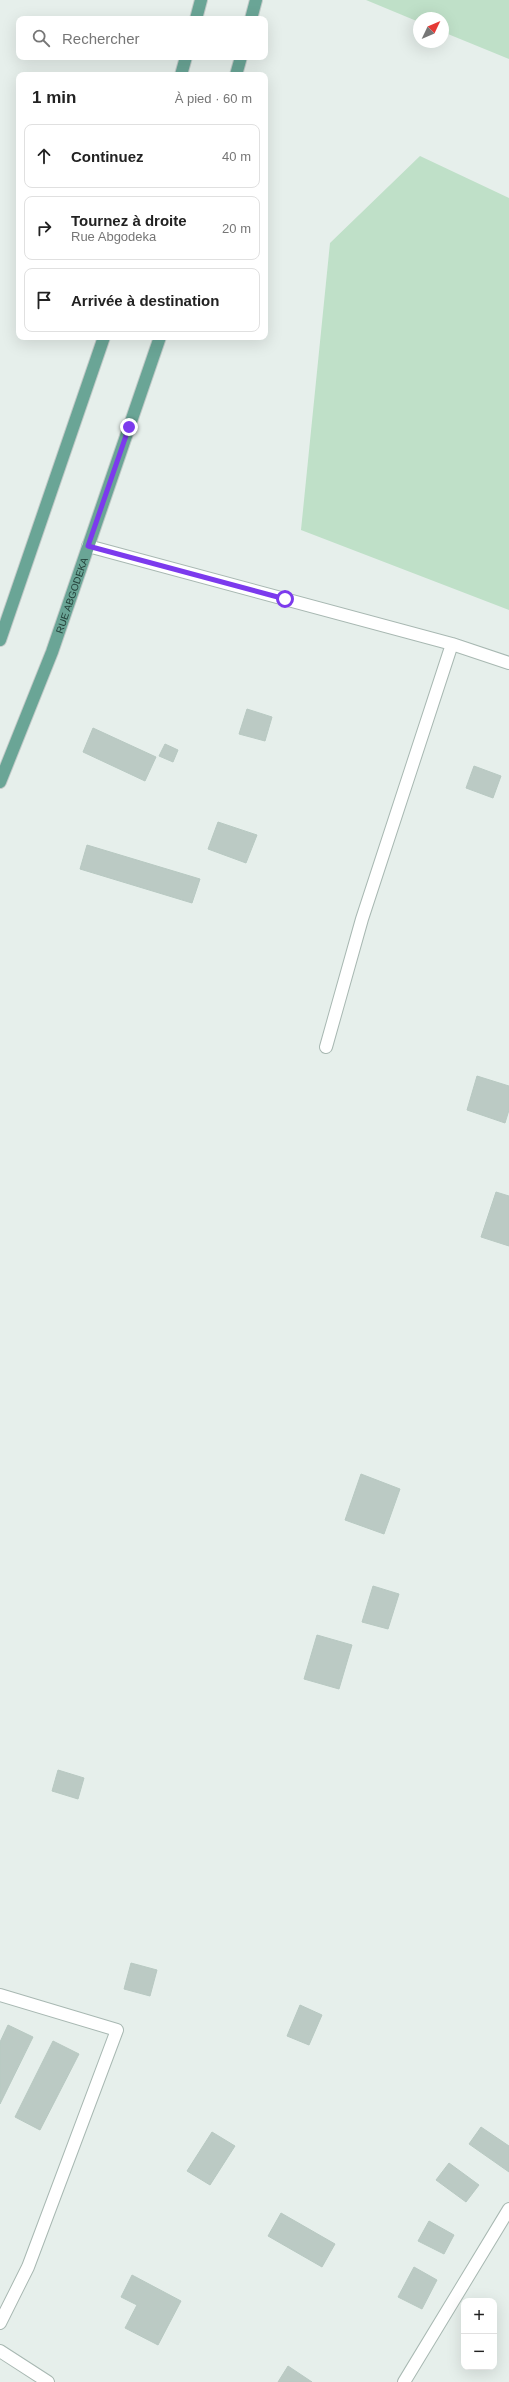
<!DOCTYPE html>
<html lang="fr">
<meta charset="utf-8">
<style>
:root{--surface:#fff;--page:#f2f2f2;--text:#222;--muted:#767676;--line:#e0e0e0}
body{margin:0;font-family:Helvetica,sans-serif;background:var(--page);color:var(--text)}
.controls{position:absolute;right:12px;bottom:12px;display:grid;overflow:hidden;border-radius:8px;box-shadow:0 4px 16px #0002}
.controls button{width:36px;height:36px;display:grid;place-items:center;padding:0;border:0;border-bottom:1px solid var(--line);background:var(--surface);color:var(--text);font:20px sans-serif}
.compass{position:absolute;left:413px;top:12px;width:36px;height:36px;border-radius:50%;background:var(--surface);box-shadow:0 4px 16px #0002;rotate:46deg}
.stop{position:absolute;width:12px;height:12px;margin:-9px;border:3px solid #7c3aed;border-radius:50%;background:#fff}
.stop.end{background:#7c3aed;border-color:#fff;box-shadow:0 1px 4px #0008}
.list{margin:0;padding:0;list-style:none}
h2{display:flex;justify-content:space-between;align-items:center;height:52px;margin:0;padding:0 16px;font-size:17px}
h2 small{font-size:13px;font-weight:400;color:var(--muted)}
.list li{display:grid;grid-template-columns:26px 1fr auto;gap:12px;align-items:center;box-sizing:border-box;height:64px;margin:0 8px 8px;padding:0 8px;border:1px solid var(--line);border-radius:8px}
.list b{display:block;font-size:15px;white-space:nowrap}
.list p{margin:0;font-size:13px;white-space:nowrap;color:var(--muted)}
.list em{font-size:13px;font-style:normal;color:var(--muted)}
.icon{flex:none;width:22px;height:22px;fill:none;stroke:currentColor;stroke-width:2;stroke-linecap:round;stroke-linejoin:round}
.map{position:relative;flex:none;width:509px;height:2382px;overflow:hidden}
.search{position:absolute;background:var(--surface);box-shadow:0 4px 16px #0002;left:16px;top:16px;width:252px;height:44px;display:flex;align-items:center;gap:10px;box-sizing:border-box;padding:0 14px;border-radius:8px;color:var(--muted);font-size:15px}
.panel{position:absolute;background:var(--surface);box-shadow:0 4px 16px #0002;left:16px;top:72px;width:252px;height:268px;border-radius:8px}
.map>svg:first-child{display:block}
.green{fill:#bfe0c8}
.building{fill:#bbcac4;stroke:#b8c9c2}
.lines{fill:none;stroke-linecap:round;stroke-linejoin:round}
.minor-casing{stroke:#a8b8b2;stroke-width:14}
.major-casing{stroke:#c2cac8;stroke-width:14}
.minor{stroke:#fff;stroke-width:12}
.major{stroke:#6aa596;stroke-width:12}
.route{stroke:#7c3aed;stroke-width:5}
.labels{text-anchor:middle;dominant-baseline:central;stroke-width:3;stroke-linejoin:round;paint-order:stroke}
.street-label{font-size:10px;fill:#24423a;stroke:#f7fbf9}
</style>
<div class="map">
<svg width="509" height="2382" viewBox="0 0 509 2382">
<rect width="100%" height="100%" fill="#e6efeb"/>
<path class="green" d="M366,0H509V59L443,32V18H419V22Z
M420,156L509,198V610L301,530L330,243Z"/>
<path class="building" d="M247,709L272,717L265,741L239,734Z
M93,728L156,757L145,781L83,752Z
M165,744L178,750L173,762L159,756Z
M474,766L501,776L493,798L466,788Z
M218,822L257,835L246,863L208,849Z
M87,845L200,879L192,903L80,869Z
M477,1076L509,1086V1110L505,1123L467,1110Z
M496,1192L509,1196V1246L481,1237Z
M361,1474L400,1489L384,1534L345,1520Z
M373,1586L399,1594L388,1629L362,1622Z
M317,1635L352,1645L339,1689L304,1679Z
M58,1770L84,1778L78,1799L52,1791Z
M131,1963L157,1970L150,1996L124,1989Z
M300,2005L322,2015L309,2045L287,2036Z
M8,2025L33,2037L0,2104V2042Z
M53,2041L79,2054L40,2130L15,2117Z
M481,2127L509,2146V2172L469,2144Z
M212,2132L235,2146L210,2185L187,2171Z
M449,2163L479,2185L466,2202L436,2180Z
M281,2213L335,2244L322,2267L268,2236Z
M429,2221L454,2235L444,2254L418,2241Z
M414,2267L437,2280L422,2309L398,2297Z
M132,2275L181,2301L158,2345L125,2328L137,2305L121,2297Z
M288,2366L312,2382H278Z"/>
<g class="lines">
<defs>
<path id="minor" d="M88,546L452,644L509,663
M326,1047L362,919L452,644
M0,1995L117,2030L28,2267L0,2323
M0,2351L48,2382
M404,2382L509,2209"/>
<g id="major">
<path d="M196,19L201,0"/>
<path d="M251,19L256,0"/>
<path d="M181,75L186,57"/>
<path d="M236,75L241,57"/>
<path d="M0,640L104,337"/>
<path id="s1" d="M0,782L52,652L160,337"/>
</g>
</defs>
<use href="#minor" class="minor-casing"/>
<use href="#major" class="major-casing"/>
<use href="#minor" class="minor"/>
<use href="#major" class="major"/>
</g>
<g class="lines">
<path class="route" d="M129,427L88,546L285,599"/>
</g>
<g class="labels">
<g class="street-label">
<text stroke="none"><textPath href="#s1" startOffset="200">RUE ABGODEKA</textPath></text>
</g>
</g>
</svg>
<div class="controls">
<button>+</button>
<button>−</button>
</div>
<svg class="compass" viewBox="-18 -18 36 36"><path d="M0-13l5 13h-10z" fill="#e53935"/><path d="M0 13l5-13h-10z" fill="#767676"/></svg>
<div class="stop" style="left:285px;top:599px"></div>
<div class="stop end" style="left:129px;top:427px"></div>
<div class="search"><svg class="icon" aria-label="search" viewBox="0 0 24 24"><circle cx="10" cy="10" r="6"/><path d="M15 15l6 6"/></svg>Rechercher</div>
<section class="panel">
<h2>1 min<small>À pied · 60 m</small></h2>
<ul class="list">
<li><svg class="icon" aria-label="ahead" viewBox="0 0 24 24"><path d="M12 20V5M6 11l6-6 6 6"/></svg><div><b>Continuez</b></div><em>40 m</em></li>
<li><svg class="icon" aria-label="right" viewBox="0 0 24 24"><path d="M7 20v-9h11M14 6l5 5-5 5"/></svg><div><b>Tournez à droite</b><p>Rue Abgodeka</p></div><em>20 m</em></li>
<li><svg class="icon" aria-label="arrive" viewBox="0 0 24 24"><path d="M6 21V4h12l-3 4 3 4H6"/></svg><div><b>Arrivée à destination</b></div></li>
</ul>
</section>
</div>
